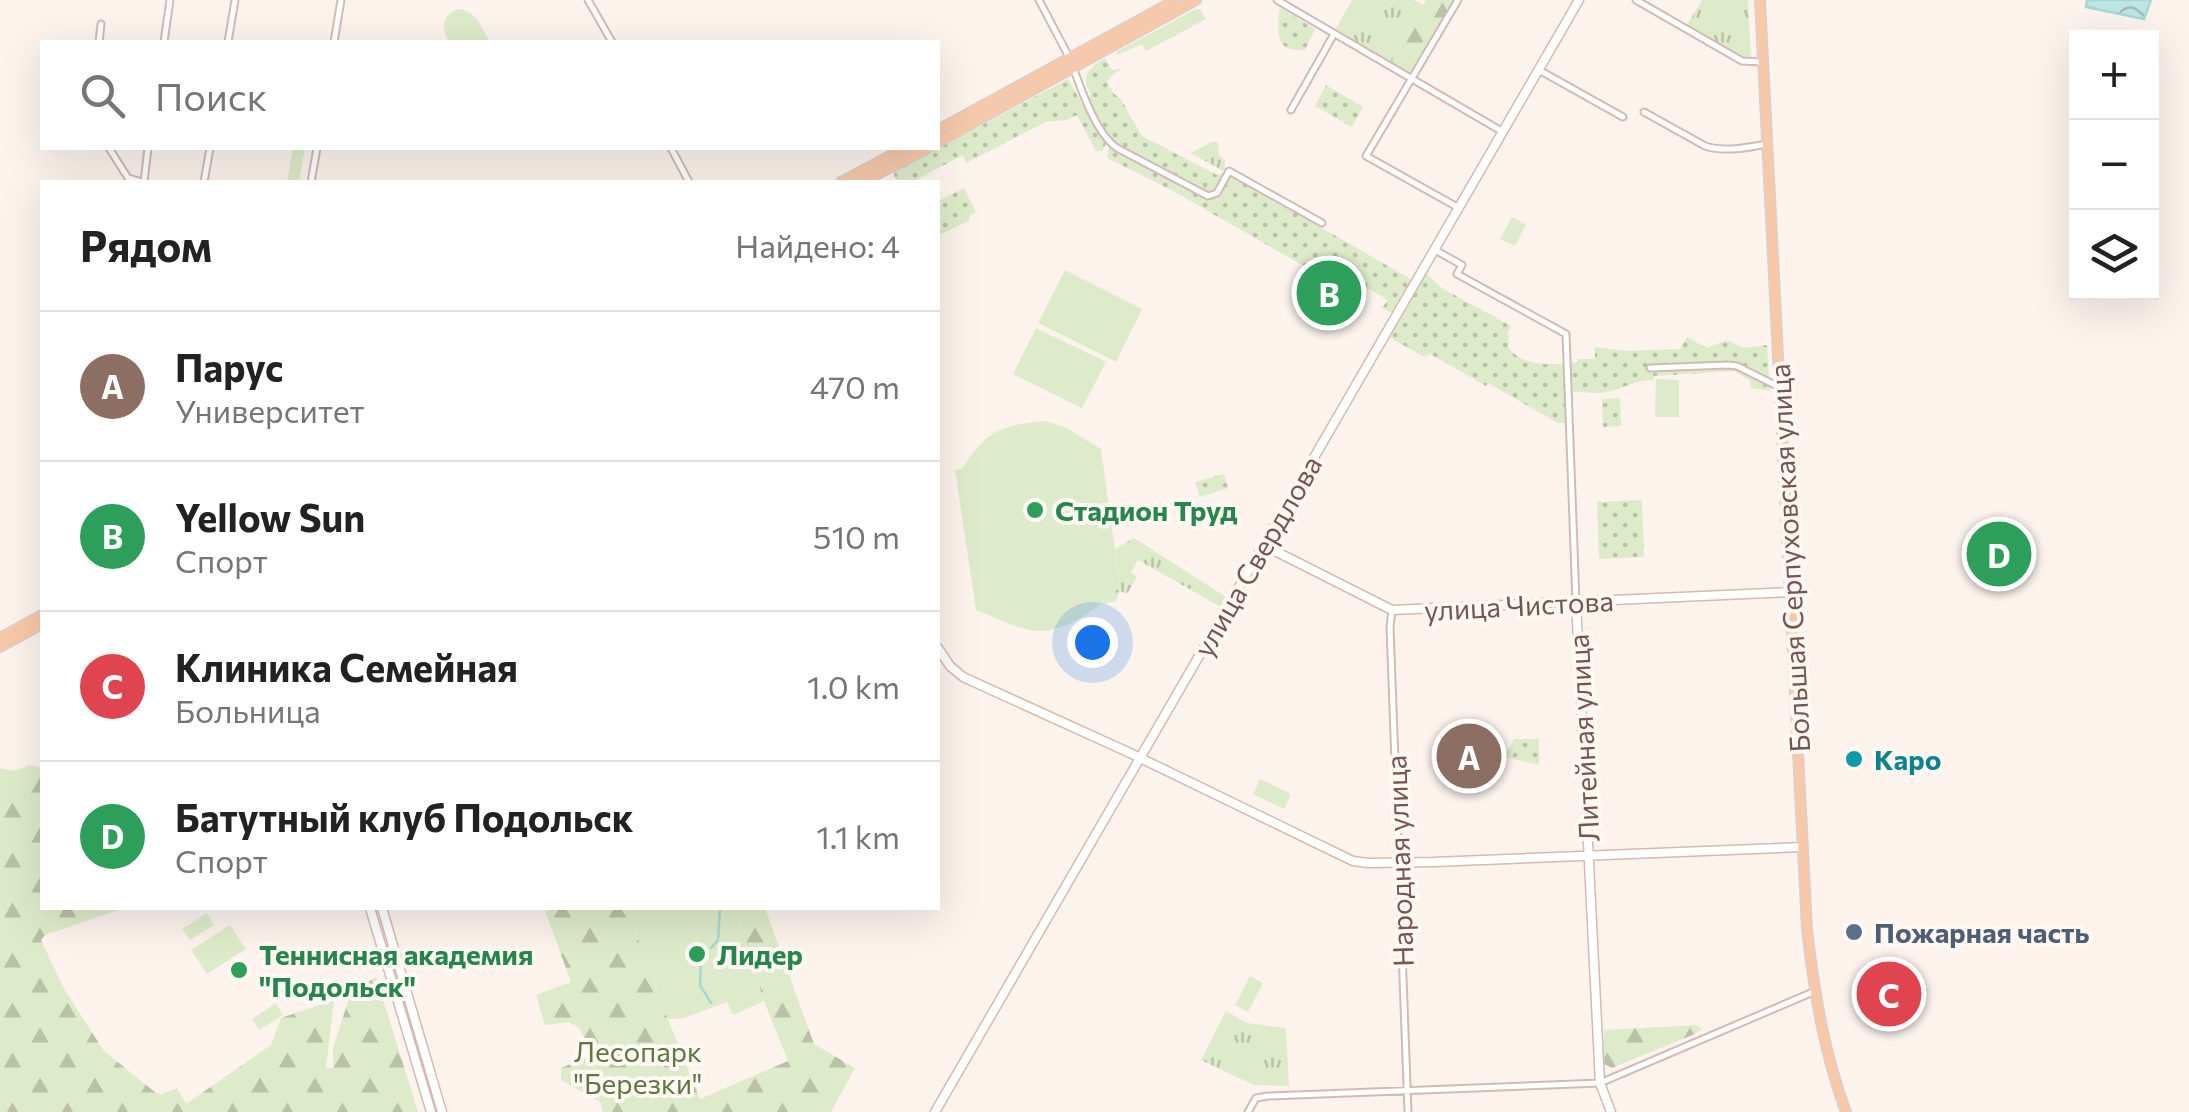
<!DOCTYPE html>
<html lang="ru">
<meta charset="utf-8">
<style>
:root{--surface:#fff;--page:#f6f6f6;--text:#222;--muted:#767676;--line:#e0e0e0;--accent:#e15757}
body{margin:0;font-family:Commissioner,sans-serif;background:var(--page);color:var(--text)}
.controls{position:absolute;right:30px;top:30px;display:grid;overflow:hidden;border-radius:0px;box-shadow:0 10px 40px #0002}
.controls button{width:90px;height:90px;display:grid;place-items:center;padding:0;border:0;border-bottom:2px solid var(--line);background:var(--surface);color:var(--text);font:50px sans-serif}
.you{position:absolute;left:1092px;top:642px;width:35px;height:35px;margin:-25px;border:8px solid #fff;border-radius:50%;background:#1a73e8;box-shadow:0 0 0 15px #1a73e833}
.badge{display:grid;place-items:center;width:65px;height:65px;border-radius:50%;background:var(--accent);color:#fff;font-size:32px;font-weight:700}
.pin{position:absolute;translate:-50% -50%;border:5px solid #fff;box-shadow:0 2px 10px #0006}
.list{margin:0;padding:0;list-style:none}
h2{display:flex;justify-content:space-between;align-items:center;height:130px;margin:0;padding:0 40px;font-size:42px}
h2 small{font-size:32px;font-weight:400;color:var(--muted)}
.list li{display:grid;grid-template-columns:65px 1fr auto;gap:30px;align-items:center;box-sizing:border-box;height:150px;padding:0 40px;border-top:2px solid var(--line)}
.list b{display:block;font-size:38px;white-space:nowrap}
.list p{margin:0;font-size:32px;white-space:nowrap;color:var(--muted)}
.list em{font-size:32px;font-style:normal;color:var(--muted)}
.icon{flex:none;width:55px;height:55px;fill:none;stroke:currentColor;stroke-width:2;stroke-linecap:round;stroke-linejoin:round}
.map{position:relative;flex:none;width:2189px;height:1112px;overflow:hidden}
.search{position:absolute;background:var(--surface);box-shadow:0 10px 40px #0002;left:40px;top:40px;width:900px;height:110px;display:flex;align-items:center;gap:25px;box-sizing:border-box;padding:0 35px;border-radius:0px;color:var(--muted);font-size:38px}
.panel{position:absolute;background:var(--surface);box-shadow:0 10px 40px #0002;left:40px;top:180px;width:900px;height:730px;border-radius:0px}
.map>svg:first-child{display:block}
.grass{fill:url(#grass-tufts)}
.forest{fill:url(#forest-firs)}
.park{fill:url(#park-dots)}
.garden{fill:#deebca}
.water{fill:url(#water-waves);stroke:#a7d8d5;stroke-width:2.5}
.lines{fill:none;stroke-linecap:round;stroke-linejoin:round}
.stream{stroke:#a7d8d5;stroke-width:2.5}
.street-casing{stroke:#d2bbb4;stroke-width:9}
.secondary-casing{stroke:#d5bab1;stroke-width:11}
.primary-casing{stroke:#d9cfce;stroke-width:12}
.street{stroke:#fff;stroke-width:5}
.secondary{stroke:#fff;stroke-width:8}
.primary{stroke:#f8c9a8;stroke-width:9}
.leisure-dot{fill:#2e9e5b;stroke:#fff8f3;stroke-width:4}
.culture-dot{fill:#0f9aa8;stroke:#fff8f3;stroke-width:4}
.service-dot{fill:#5c6f8a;stroke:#fff8f3;stroke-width:4}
.labels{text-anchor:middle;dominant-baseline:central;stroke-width:8;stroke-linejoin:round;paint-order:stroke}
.leisure-label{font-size:28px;font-weight:bold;fill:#27864d;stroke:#fff8f3;text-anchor:start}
.street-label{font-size:28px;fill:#78544f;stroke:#fff8f3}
.culture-label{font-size:28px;font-weight:bold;fill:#0d838f;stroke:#fff8f3;text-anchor:start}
.service-label{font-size:28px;font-weight:bold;fill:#4e5e75;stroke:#fff8f3;text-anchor:start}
.park-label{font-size:28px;fill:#5e7743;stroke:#fff8f3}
</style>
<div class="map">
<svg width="2189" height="1112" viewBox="0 0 2189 1112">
<defs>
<pattern id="grass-tufts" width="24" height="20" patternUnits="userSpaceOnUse" patternTransform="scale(2.5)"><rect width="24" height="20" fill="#deebca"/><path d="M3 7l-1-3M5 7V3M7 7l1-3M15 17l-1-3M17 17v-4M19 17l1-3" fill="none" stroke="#b9c1a6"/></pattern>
<pattern id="forest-firs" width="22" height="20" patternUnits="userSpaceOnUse" patternTransform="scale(2.5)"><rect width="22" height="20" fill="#deebca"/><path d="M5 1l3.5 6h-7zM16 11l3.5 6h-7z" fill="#b9c1a6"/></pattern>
<pattern id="park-dots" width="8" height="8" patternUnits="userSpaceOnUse" patternTransform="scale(2.5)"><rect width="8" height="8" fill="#deebca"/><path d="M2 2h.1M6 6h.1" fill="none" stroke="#b9c1a6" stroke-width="1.8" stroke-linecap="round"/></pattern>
<pattern id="water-waves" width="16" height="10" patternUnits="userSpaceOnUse" patternTransform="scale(2.5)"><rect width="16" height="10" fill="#c0e6e4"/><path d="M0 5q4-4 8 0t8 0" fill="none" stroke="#a1bdbb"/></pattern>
</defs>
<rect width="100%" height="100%" fill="#fcf3ed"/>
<path class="grass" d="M1352,0H1414L1423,5L1391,62L1335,30Z
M1702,0H1748L1751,59L1742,56L1687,25Z
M1196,9H1200L1206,19L1146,51L1142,44L1117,55L1116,52Z
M1211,142H1218L1219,156L1225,160V172L1191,153Z
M293,148H305L299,182H287Z
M1134,538L1226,597L1221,607L1138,560L1131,572L1137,577L1127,594L1120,591L1116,601L1100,605L1120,587L1115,549Z
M392,955L439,1112H435L389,956Z
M1226,1011L1247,1023L1286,1028L1289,1086L1254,1085L1201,1060Z"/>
<path class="forest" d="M1426,0H1452L1453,2L1411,74L1391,62Z
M29,765L42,768V908H125L45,935L41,940L64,989L104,1051L156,1093L161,1094L177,1088L186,1104L271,1045L281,1018L334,1000L326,1068H333V1048L351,992L376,977L418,1112H0V768L14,771Z
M544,908H627L668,1019L700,1099L788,1061L764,1001L735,908H765L814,1044L855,1068L831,1112H603L600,1102L561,1080V1068L594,1054L579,1028L569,1022L545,1025L536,995L571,982Z
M1696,1025L1702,1029L1695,1034L1612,1068L1604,1064V1030Z"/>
<path class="park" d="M1281,8L1315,29L1305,50C1273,52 1279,33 1279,10Z
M1105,58L1112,70L1122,69L1113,74L1107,82L1114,94L1120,98L1142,136L1217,175L1225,172L1414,281L1396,312L1392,313L1382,308L1388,300L1314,257L1308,267L1302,265L1173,191L1107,158L1110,138L1089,100L1091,95C1081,75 1087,69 1105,58Z
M1068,79L1106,144L1102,151H1096L1077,115L1067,120L1046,122L966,163L963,155L912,182H897L893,172Z
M1326,85L1363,107L1352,127L1315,106Z
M964,188L976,212L969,216L970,220L938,236V201Z
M1426,273L1440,287L1511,326L1507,334L1509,336L1508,346C1520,368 1555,365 1577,362L1578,359H1595V347L1626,351L1680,349L1687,337L1707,348L1727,340L1744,348L1767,345L1770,391L1751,388L1750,381L1735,371L1654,376L1653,380C1633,379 1616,394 1596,393C1588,393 1580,391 1572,392L1571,423H1558L1488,383L1486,386L1430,354L1424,357L1389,337Z
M1620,398L1621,426L1603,427L1602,399Z
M1224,474L1228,488L1200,497L1195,482Z
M1642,500L1644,557L1599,559L1597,502Z
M1514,739H1539V765L1504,757Z"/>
<path class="garden" d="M460,9C477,12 482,28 490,42H449C441,28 441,14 460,9Z
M1512,217L1526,225L1515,246L1500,239Z
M1065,270L1142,309L1116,362L1038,323Z
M1036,328L1106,362L1082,408L1013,374Z
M1656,379L1679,380V417H1655Z
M1045,421L1065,427L1101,449L1120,587C1097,608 1063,637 1029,630C1011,626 993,616 976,610L955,470L962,469C986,431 1001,425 1045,421Z
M1260,779L1291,794L1284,809L1253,794Z
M627,908H735L764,1001L733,1015L727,1002L684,1018L668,1019Z
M207,913L214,925L190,940L182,929Z
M230,925L246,949L207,974L191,950Z
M1250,976L1263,983L1248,1012L1235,1005Z
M276,1003L283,1015L259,1030L252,1019Z"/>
<path class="water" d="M2087,0H2151L2144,19L2086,7Z"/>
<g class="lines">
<path class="stream" d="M711,948L718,940L720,908
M706,952L701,957L700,985L711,1003"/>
<defs>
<path id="street" d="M588,0L612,42
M1039,0L1069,57
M1277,0L1503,132
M1458,0L1366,156L1459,208
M1636,0L1742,61L1762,62
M99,42L101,24
M164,42L170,0
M228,42L235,0
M334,42L341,0
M1073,67C1082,92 1096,133 1117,148L1208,196L1217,193L1229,171L1322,223
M1539,70L1623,117
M1291,110L1334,34
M1644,112L1705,146C1724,152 1747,148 1766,144
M109,148L128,178L142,182
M671,148L689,182
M144,182L148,148
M204,182L210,148
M311,182L317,148
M1435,250L1462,265L1457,274L1566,334L1576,602
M1650,368L1728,365L1737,366L1777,386
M1392,610L1390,627L1408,1112
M1248,1112L1256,1098L1268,1096L1600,1083L1813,992"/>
<path id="secondary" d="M1263,545L1392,610L1791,592
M1576,602L1600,1083L1611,1112
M938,648L950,666L963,677L1130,753L1353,861L1368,863L1433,862L1803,847
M370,908L431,1112
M382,908L442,1112
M935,1112L1579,0"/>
<path id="primary" d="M1760,0L1807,929C1814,991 1824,1053 1846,1112
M938,130L1176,0
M938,142L1196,0
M841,182L905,148
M862,182L928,148
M0,638L42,615
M0,647L42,624"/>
</defs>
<use href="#street" class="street-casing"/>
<use href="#secondary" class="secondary-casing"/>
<use href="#primary" class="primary-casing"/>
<use href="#street" class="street"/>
<use href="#secondary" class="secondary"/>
<use href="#primary" class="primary"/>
</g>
<g class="leisure-dot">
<circle cx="1035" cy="510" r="10"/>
<circle cx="697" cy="954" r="10"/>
<circle cx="239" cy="970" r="10"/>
</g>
<circle class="culture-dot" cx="1854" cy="759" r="10"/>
<circle class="service-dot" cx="1854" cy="932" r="10"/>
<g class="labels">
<g class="leisure-label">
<text x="1055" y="510">Стадион Труд</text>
<text x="259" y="954">Теннисная академия<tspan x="259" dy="32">"Подольск"</tspan></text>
<text x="717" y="954">Лидер</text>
</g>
<g class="street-label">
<text transform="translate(1257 556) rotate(-60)">улица Свердлова</text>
<text transform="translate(1789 558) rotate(-93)">Большая Серпуховская улица</text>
<text transform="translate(1519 605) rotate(-3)">улица Чистова</text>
<text transform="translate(1583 738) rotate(-93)">Литейная улица</text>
<text transform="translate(1399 861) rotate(-92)">Народная улица</text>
</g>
<g class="culture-label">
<text x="1874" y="759">Каро</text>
</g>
<g class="service-label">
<text x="1874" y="932">Пожарная часть</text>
</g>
<g class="park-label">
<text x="638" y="1051">Лесопарк<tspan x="638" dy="32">"Березки"</tspan></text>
</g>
</g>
</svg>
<div class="controls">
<button>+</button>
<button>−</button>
<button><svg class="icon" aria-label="layers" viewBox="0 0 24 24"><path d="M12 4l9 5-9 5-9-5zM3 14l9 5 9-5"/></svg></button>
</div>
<div class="you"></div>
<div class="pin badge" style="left:1469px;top:756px;background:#8d6e63">A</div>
<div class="pin badge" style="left:1329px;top:293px;background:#2e9e5b">B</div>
<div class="pin badge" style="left:1889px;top:994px;background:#e0444e">C</div>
<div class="pin badge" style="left:1999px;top:554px;background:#2e9e5b">D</div>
<div class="search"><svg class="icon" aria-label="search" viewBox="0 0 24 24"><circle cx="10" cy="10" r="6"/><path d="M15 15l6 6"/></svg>Поиск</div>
<section class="panel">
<h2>Рядом<small>Найдено: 4</small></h2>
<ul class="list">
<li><span class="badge" style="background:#8d6e63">A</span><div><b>Парус</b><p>Университет</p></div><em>470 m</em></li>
<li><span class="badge" style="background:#2e9e5b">B</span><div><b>Yellow Sun</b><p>Спорт</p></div><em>510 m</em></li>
<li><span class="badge" style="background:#e0444e">C</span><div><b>Клиника Семейная</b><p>Больница</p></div><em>1.0 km</em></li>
<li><span class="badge" style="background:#2e9e5b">D</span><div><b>Батутный клуб Подольск</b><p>Спорт</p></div><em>1.1 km</em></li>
</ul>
</section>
</div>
